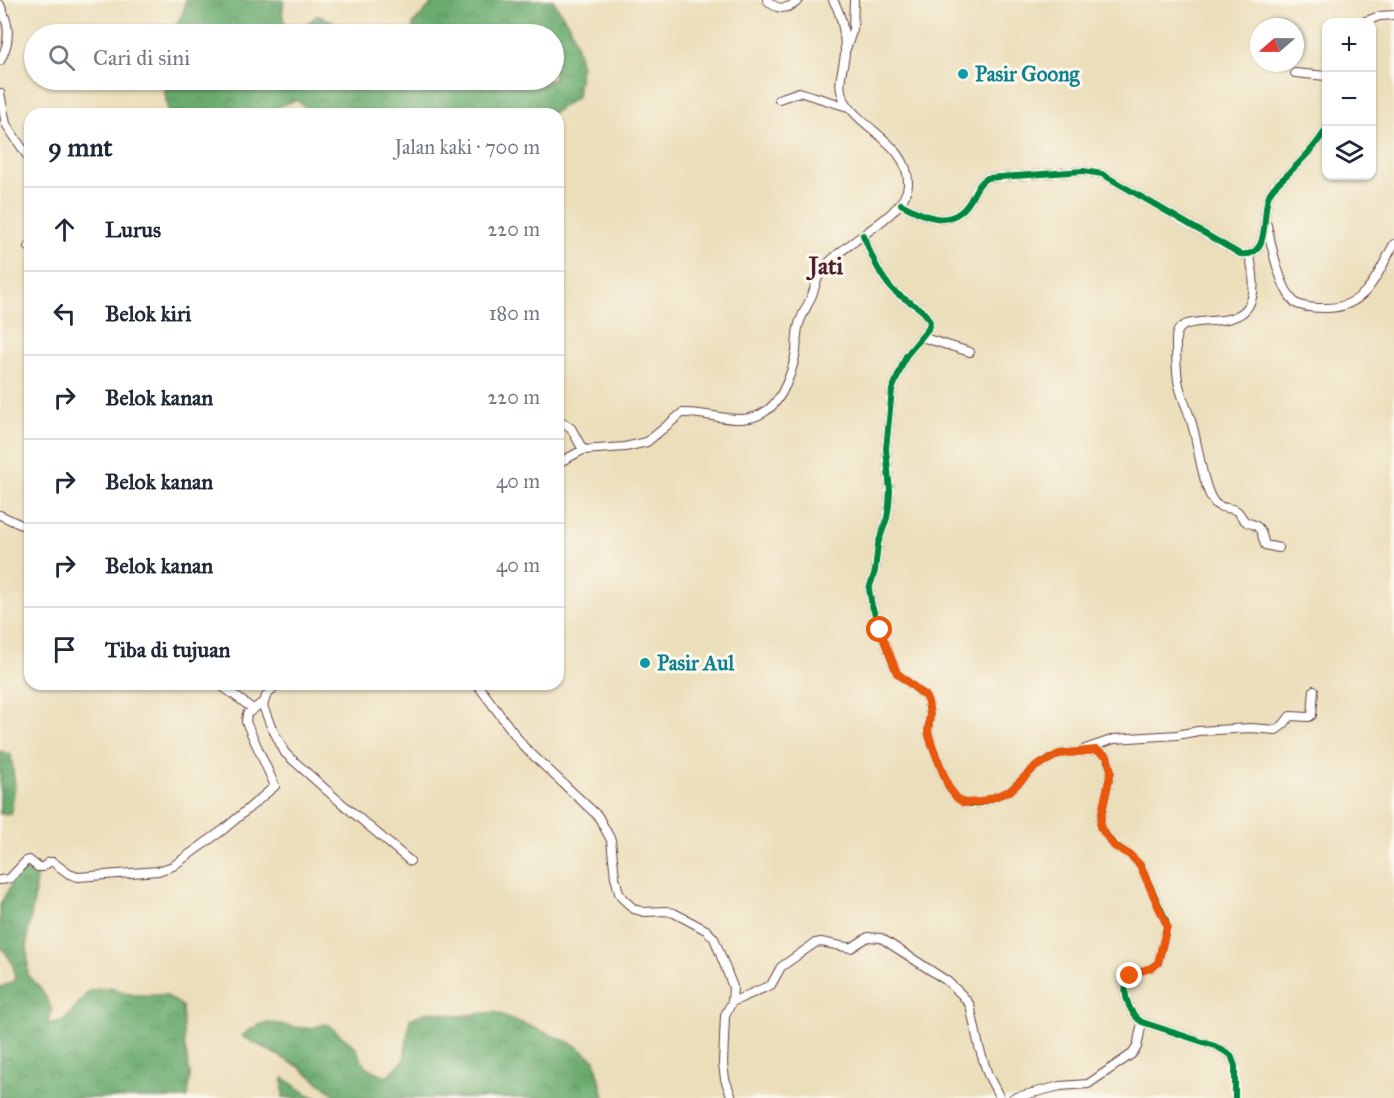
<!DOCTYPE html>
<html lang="id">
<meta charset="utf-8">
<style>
:root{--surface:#fff;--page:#f2f2f3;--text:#1f2937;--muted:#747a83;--line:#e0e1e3}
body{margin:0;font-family:"IM FELL Great Primer",serif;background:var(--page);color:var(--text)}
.controls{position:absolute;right:18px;top:18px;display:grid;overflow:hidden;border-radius:12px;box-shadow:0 2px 4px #0004}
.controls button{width:54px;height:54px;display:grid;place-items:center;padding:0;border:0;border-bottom:2px solid var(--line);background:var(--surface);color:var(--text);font:30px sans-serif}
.compass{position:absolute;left:1250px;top:18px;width:54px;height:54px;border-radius:50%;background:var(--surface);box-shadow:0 2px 4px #0004;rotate:250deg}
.stop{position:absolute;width:18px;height:18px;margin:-14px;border:4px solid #ea580c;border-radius:50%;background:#fff}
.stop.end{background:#ea580c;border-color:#fff;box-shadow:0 2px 6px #0008}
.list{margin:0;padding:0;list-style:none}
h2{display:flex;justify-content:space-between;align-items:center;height:78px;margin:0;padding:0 24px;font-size:26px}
h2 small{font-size:20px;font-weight:400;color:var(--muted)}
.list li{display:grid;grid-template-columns:39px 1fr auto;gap:18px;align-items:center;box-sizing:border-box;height:84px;padding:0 24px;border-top:2px solid var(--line)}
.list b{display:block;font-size:22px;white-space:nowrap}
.list em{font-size:20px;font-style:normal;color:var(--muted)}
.icon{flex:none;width:33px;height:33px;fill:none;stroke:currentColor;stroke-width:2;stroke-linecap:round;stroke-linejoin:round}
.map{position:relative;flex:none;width:1394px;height:1098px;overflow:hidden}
.search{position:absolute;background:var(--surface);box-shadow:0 2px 4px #0004;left:24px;top:24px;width:540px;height:66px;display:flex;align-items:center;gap:15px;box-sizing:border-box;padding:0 21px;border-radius:33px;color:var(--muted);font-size:22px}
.panel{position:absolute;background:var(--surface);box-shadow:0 2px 4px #0004;left:24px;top:108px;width:540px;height:582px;border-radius:18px}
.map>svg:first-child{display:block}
.forest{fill:url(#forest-crowns);stroke:#5a654c;stroke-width:1.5}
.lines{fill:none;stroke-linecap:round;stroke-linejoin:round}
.minor-casing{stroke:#623c40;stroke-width:10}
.minor{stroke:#fff;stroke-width:8}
.cycleway-casing{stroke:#fbf7ec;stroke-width:10}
.cycleway{stroke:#00873e;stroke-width:6}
.route{stroke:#ea580c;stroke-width:8}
.culture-dot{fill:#0f9aa8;stroke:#fbf7ec;stroke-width:2}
.labels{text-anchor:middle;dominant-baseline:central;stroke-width:6;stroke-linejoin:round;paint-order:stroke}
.culture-label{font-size:21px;font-weight:bold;fill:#0d838f;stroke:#fbf7ec;text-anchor:start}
.quarter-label{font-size:24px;font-weight:bold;fill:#4a1f2b;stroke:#fbf7ec}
</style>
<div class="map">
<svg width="1394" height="1098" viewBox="0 0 1394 1098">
<defs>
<pattern id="forest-crowns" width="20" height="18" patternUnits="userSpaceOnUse" patternTransform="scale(1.5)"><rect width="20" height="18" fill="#6aab6e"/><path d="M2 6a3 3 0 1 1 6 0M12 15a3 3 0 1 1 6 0" fill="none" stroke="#598b5b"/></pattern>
</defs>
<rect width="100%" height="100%" fill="#fbf7ec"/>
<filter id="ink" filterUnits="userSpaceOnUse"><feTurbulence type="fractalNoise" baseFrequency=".0167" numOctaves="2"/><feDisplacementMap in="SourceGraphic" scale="12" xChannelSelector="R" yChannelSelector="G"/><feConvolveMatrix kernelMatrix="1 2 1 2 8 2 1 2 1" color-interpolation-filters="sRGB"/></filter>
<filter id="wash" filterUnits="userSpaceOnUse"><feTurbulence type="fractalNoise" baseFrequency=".008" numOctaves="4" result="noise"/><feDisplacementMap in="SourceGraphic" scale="24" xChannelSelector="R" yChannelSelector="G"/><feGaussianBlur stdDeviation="1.35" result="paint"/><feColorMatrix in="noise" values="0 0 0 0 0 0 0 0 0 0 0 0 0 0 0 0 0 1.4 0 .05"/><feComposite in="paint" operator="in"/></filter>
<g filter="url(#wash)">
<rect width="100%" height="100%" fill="#ebdeba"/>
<path class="forest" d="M185,0H284L282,14L288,34H172L184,10Z
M435,0H553L572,30L581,62L577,97L551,114H315L296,100L268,111L267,114L168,113L163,80H393L394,81L554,80V34H412L413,24Z
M318,15L334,22L346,34H292Z
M0,751L11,755L15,786L11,813L0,814Z
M37,865L34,900L27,938L28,976L42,990L52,1010L47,1024L65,1020L89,991L110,987L133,995H166L182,1006L184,1042L190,1075L188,1098H0V987L14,982C17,967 10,957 0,946V905L17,874Z
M430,1011L459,1016L495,1012L573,1044L595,1060L604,1098H339L298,1066L242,1036C269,1013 278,1028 307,1028C313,1028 321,1025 327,1024L355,1047L365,1066L387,1077L404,1060L410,1019Z
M283,1078C297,1085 303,1094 318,1098H283Z"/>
</g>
<g filter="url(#ink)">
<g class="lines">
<defs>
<path id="minor" d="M767,0C777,11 788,10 799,0
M0,5C10,25 11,41 0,61
M1363,22L1380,16L1394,15
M846,49L853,29L854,0
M1295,73L1326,76
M0,93L6,124L30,160
M779,99L799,92L848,107
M901,204C925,217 952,230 970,201C975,192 978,183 987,178L1083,171L1102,174L1240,254C1272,259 1261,212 1269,195C1272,187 1281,181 1287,175C1302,160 1316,146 1326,129
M1267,225C1272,248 1279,286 1295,303C1305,308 1317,308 1328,308C1367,307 1378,273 1394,244
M863,235C871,253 878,274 892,289C903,301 924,306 930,322L928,329L906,356L892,390L886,449L890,491L889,505L887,518L878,544L875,571L869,589L872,606L890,657L897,673L925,696L928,702L930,715L928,732L932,745L949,788L957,798L965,803L972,804L981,803L1010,791L1035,767L1059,754L1096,750L1107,756L1111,771L1101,817L1100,827L1114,845L1130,855L1140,865L1166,920V932L1158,963C1150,972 1139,968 1132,975C1118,987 1129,1014 1142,1022L1215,1046L1231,1055L1235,1066V1098
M29,247H30
M1249,254C1276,357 1177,298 1176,339C1176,352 1176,367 1178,380C1180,395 1188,409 1192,424C1198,443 1203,489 1214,502C1219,509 1228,507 1235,510C1240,512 1240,516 1244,520C1248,524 1246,522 1252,524C1262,527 1262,536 1265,545L1279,548
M921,337L970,352
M558,419L571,428L583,450
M558,463L583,450L625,447L647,442L682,413C710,411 741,429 766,411C783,400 793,370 796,351C797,342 796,333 799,324C802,314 808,305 812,295C815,288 816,280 820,274C836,244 906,218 908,185C910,145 863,131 845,101C835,85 844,69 845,53C845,35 842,15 833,0
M0,515L30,529
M219,684L253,709
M277,684L266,696L263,706L270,724L285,753L332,795L410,861
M477,684L524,747L598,816L611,840L615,877L619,893L623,899L634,909L644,912L666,911L674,913L706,930L714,938L733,987L732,1002L725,1015L723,1064L725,1079L732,1098
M1085,749L1114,739L1177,735L1198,731L1251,728L1276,730L1284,724L1290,716L1309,717L1312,715L1314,690
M0,880L9,879L26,861L29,860L38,867H43L49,862H53L69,874L78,877L158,871L173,866L223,830L275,786L246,722L247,714L263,702
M732,1002L771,985L781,967L815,943L821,942L851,948L868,937L881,938L947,981L961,994L970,1005L979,1047L988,1075L1000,1098
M1013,1098L1060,1086L1088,1084L1132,1054L1137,1047L1142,1022"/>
</defs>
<use href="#minor" class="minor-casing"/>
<use href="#minor" class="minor"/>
<defs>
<path id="cycleway" d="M901,204C925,217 952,230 970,201C975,192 978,183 987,178L1083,171L1102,174L1240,254C1272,259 1261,212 1269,195C1272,187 1281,181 1287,175C1302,160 1316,146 1326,129
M863,235C871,253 878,274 892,289C903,301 924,306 930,322L928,329L906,356L892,390L886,449L890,491L889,505L887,518L878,544L875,571L869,589L872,606L890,657L897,673L925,696L928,702L930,715L928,732L932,745L949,788L957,798L965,803L972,804L981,803L1010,791L1035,767L1059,754L1096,750L1107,756L1111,771L1101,817L1100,827L1114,845L1130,855L1140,865L1166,920V932L1158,963C1150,972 1139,968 1132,975C1118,987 1129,1014 1142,1022L1215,1046L1231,1055L1235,1066V1098"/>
</defs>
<use href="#cycleway" class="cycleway-casing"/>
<use href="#cycleway" class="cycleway"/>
</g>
</g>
<g class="lines" filter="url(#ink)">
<path class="route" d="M880,630L897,673L925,696L928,702L930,715L928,732L932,745L949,788L957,798L964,803L981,802L1010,791L1035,767L1059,754L1096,750L1107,756L1111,771L1101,817L1100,827L1114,846L1130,855L1140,865L1167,926L1158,963L1151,968L1134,973L1130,976"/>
</g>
<g class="culture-dot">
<circle cx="963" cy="74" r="6"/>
<circle cx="645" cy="663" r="6"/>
</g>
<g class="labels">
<g class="culture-label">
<text x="975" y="74">Pasir Goong</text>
<text x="657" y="663">Pasir Aul</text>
</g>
<g class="quarter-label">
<text x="826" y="266">Jati</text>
</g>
</g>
</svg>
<div class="controls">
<button>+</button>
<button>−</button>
<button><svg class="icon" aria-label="layers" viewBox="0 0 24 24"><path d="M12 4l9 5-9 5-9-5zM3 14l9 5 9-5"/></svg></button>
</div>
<svg class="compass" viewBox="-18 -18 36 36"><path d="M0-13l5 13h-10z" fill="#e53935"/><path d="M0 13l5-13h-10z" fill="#747a83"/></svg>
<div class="stop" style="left:880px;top:630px"></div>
<div class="stop end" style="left:1130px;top:976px"></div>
<div class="search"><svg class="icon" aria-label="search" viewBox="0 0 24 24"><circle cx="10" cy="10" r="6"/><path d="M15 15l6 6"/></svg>Cari di sini</div>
<section class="panel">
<h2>9 mnt<small>Jalan kaki · 700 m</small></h2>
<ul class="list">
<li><svg class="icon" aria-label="ahead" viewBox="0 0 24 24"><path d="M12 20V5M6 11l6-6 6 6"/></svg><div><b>Lurus</b></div><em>220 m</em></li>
<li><svg class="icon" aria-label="left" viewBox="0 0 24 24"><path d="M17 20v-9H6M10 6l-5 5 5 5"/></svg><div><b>Belok kiri</b></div><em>180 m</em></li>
<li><svg class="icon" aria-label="right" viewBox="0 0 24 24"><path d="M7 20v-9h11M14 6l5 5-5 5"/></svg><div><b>Belok kanan</b></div><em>220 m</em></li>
<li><svg class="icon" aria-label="right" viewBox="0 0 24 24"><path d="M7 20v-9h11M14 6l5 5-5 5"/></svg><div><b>Belok kanan</b></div><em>40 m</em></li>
<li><svg class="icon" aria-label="right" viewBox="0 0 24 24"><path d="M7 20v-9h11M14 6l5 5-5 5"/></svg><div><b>Belok kanan</b></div><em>40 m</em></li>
<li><svg class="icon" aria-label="arrive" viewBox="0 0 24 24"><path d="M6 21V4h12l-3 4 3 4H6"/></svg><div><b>Tiba di tujuan</b></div></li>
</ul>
</section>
</div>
